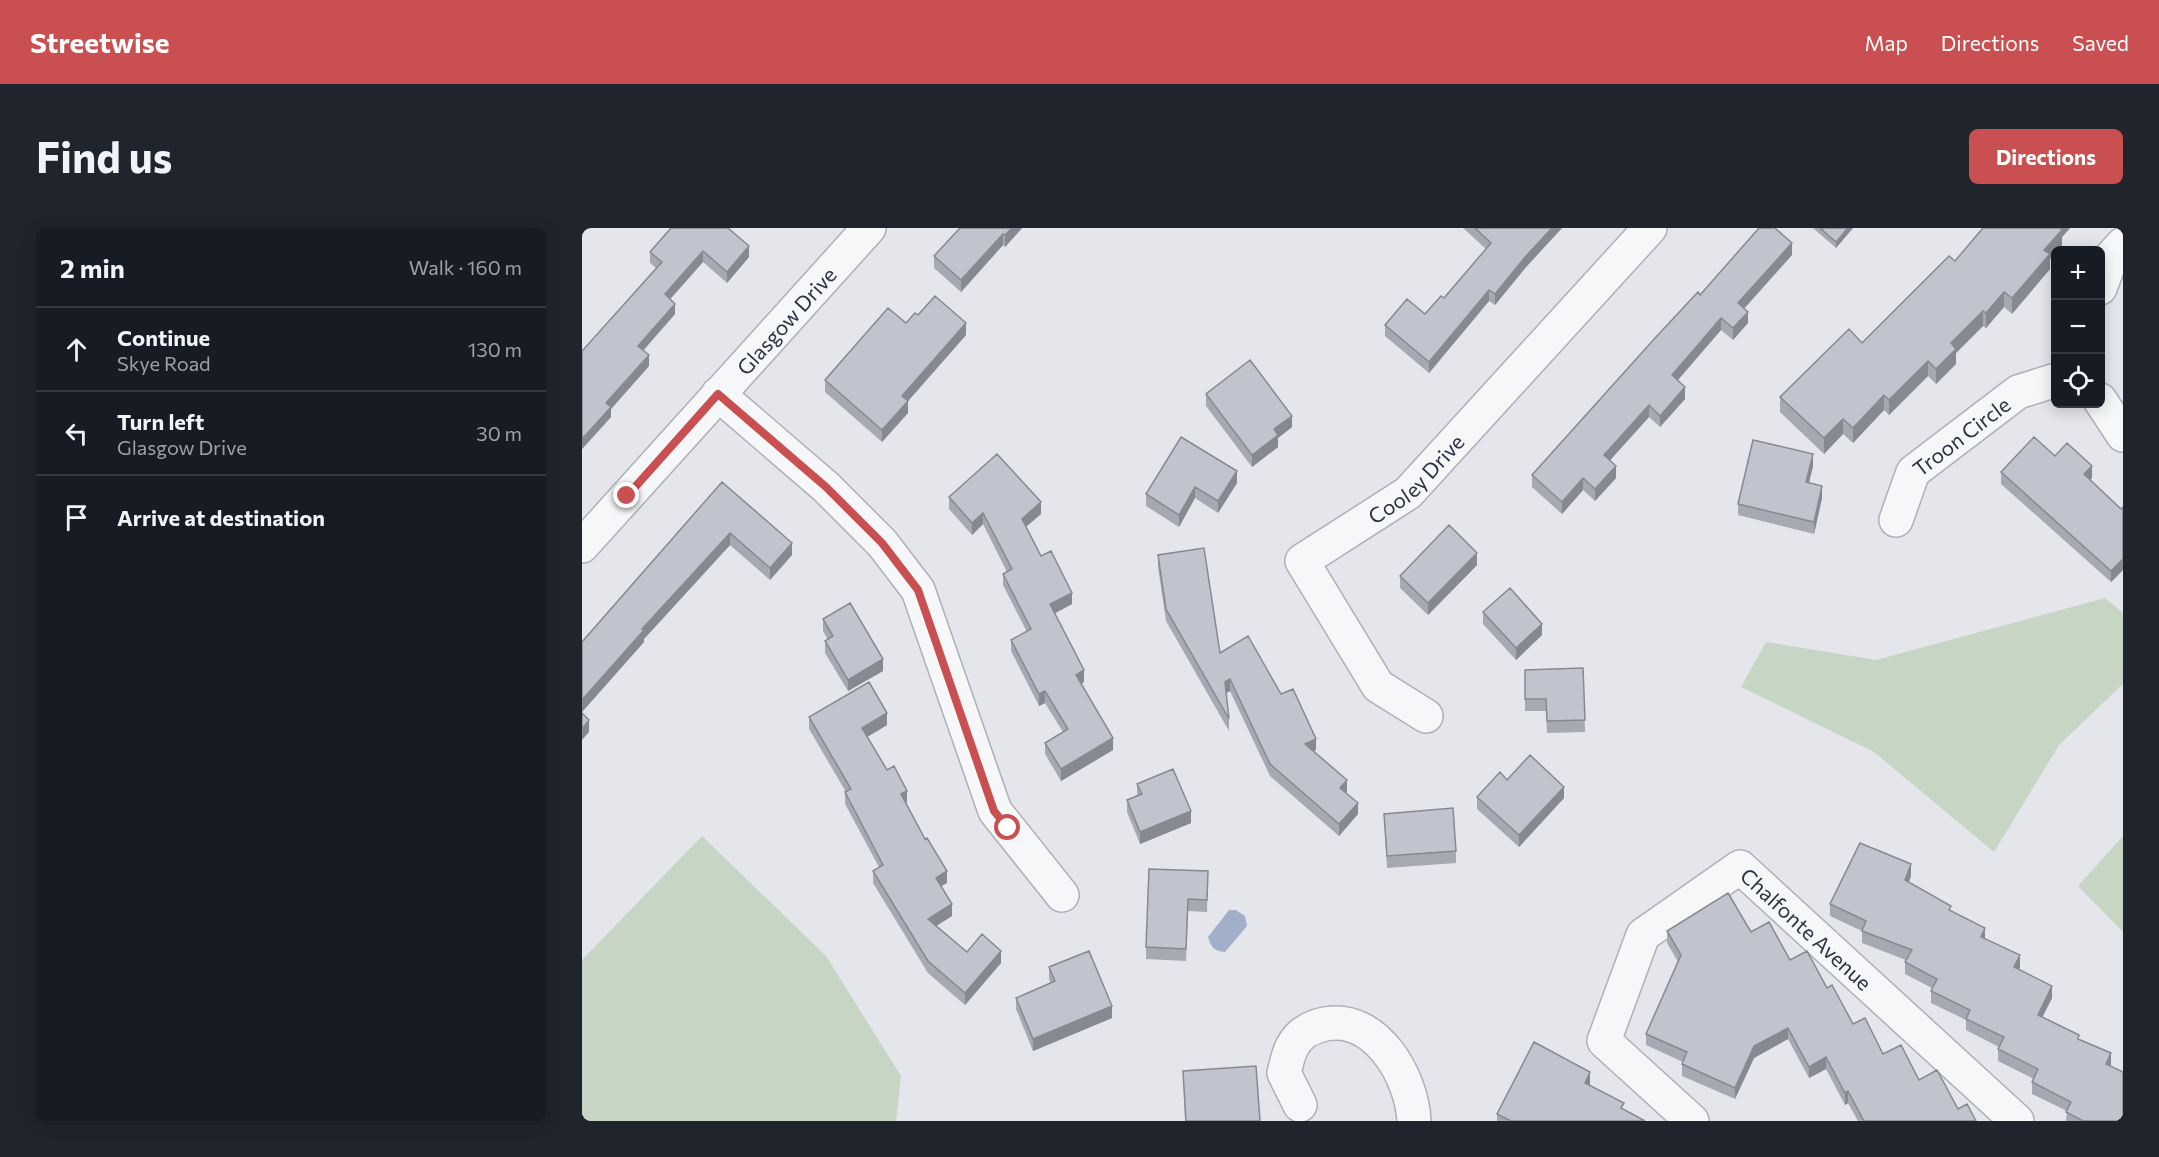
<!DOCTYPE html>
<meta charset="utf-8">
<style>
:root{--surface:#171b24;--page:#20242c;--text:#f1f3f6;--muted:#9ea1a6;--line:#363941;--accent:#c94f51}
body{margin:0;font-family:Commissioner,sans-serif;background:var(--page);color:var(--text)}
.controls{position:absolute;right:18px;top:18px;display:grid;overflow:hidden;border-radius:9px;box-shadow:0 3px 15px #0003}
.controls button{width:54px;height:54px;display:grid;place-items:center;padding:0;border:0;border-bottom:2px solid var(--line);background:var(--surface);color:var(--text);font:30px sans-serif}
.stop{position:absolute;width:18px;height:18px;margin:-14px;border:4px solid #c94f51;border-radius:50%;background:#fff}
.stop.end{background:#c94f51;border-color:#fff;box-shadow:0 2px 6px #0008}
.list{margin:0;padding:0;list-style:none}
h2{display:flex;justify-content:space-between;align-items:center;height:78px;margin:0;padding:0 24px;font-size:26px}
h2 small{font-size:20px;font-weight:400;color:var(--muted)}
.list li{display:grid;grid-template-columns:39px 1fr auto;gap:18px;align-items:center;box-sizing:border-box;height:84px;padding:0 24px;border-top:2px solid var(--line)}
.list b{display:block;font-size:22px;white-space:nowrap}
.list p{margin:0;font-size:20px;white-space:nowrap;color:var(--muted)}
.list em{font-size:20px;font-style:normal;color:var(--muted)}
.icon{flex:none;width:33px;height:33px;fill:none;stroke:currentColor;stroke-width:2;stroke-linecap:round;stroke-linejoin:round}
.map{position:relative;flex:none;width:1541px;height:893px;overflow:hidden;border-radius:9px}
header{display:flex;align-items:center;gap:36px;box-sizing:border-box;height:84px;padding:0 30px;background:var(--accent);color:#fff}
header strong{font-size:28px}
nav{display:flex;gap:33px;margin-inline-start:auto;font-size:21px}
.intro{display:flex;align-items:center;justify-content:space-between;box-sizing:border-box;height:144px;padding:0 36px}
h1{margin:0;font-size:42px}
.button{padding:15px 27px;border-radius:9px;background:var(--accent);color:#fff;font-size:21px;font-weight:700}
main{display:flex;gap:36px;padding:0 36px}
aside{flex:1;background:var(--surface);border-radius:9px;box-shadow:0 3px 15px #0003}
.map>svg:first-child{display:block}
.green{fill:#c7d5c5}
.water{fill:#a1afc9}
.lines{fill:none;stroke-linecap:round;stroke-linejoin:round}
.minor-casing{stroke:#adb0b9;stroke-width:36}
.minor{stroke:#f6f7f9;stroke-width:33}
.wall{fill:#a6a9b1}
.shaded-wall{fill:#878990}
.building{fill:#c1c4ce;stroke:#878990;stroke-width:1.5}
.route{stroke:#c94f51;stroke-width:8}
.labels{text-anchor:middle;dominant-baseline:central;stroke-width:6;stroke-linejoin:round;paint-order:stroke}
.street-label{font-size:21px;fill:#2c3143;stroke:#f3f5f8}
</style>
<header>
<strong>Streetwise</strong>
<nav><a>Map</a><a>Directions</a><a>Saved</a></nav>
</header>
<div class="intro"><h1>Find us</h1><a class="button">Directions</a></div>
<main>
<aside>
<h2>2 min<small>Walk · 160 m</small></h2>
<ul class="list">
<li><svg class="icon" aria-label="ahead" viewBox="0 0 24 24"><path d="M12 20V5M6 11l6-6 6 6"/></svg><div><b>Continue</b><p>Skye Road</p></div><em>130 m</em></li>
<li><svg class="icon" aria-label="left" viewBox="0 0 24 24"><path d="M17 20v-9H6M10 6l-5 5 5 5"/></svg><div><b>Turn left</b><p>Glasgow Drive</p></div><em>30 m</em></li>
<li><svg class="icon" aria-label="arrive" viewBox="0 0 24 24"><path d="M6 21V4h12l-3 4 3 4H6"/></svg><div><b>Arrive at destination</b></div></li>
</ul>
</aside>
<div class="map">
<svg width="1541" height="893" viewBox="0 0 1541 893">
<rect width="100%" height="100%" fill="#e4e6eb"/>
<path class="green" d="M1523,370L1541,385V456L1477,517L1412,624L1292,524L1159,459L1184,414L1294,432Z
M120,608L244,728L319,848L314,893H0V732Z
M1541,608V704L1496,658Z"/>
<path class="water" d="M647,682H654L663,688L665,698L643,724C632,723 629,719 626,709Z"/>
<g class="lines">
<defs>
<g id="minor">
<path d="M1518,60L1530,28L1541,16"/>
<path d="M136,166L244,259L300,315L336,362L413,583L480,667"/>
<path d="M1518,172L1541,207"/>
<path id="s1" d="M1314,292L1331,244L1436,164L1474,152"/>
<path id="s2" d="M0,318L287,0"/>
<path id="s3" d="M844,488L796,458L720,333L826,265L1068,0"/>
<path d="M718,877L702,845C704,837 706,827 710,819C717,805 729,799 743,796C794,786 830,849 832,893"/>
<path id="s4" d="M1110,893L1022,813L1061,707L1158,639L1435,893"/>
</g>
</defs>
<use href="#minor" class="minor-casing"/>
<use href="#minor" class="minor"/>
</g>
<path class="wall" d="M89,0L167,29L145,55L121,34L88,71L93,86L62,122L67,138L29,181V189L0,221V123L74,40L68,35V24Z
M440,0L423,19L421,17L379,64L352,40V28Z
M881,0H980L944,39L913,77L907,73L847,145L803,108V97L843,86L862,70L904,21Z
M1231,0H1271L1254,20Z
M1401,0H1488L1480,9V17L1473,22V25L1468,31V41L1430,86L1422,79L1404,100L1401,98L1374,125V136L1354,156L1346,148L1307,187L1302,182L1271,215L1261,206L1242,226L1198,184V169L1280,115L1373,33Z
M1210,27L1162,81L1166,95L1151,112L1139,102L1095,152L1103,171L1078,199L1067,189L1028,232L1034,250L1013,273L1001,262L980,286L950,259V247L1118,67Z
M336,87L384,107L326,173V185L300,214L243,164V152L324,95Z
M624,166L710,199L696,210V219L670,239L624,178Z
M599,209L655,255L636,285L613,270L597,299L564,278V266Z
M1473,228L1510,250L1508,252L1539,281L1541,279V342L1529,354L1419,256V244Z
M1231,238L1227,255L1240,270L1232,306L1156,287V276Z
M140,254L210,327L188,352L148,317L62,411V414L0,484V414Z
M367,269L459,286L444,299L459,328L490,376L473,385L502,454L499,456L531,522L479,553L463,526V515L481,504L463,475L457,478L429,423V412L445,404L421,357V346L425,344L401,296L390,307L367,281Z
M576,327L638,425L699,466L734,522L732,523L765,564L764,565L776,586L757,608L688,548L648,463L644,465L647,491V503L584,393L576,339Z
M895,337L846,387L818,360V348Z
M901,384L960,407L934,432L901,396Z
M241,391L301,443L266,463L243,425V413L246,412L241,403Z
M1001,440L1003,504L965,505L964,483H943V442Z
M227,489L305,497L285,509L325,574L324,575L365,655L359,658L370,688L354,698L385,724L419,735L383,777L346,745L291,655V643L297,639L263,576V564H264L227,501Z
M925,552L982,570L937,619L895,581V569Z
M555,556L609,595L558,616L545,584V572L555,567Z
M802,586L874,623V635L805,640Z
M626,643L625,684L606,683L604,733L564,731V719Z
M1329,648L1327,654L1369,683L1438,739L1437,742L1470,770L1460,789L1497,811L1529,837L1528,838L1541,893H1484L1485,883L1450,866V854L1452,851L1416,833V821L1417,819L1384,802V792L1349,775V763L1350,760L1323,746V734L1324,732L1280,715V703L1248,688V676Z
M1085,703L1169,704L1245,760L1271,796L1301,826L1394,893H1276L1266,875L1263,877L1244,841L1227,850L1206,811L1172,830L1153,871L1100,848V836L1101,834L1064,817V806L1096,734L1085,715Z
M467,739L530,790L451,823L434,781V770L469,755L467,751Z
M601,843L678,893H603Z
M1008,856V857L1042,882L1063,893H915V886Z"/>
<path class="shaded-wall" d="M430,0H440L423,19V7Z
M970,0H980L944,39L913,77V66L944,28Z
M1266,0H1271L1254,20V14Z
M1477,0H1488L1480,9V17L1475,22H1473V25L1468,31V41L1430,86V70Z
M421,6V17L379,64V52Z
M1210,15V27L1156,87V75Z
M167,18V29L145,55V44Z
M121,23V34L83,77V66Z
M907,62V73L847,145V134Z
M1422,64V79L1404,100V85Z
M93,76V86L56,128V118Z
M1401,83V98L1374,125V136L1354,156V141L1369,115Z
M1166,84V95L1151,112V100Z
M1139,90V102L1090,159V147Z
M384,95V107L320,180V168Z
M67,127V138L29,181V189L0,221V211L24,175Z
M1346,133V148L1307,187V172Z
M1103,159V171L1078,199V188Z
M1302,167V182L1271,215V200Z
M326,173V185L300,214V202Z
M1067,177V189L1022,239V227Z
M710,188V199L696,210V219L670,239V227L692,201Z
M1261,191V206L1242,226V210Z
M1231,226V238L1224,266V254Z
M1034,238V250L1013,273V261Z
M1510,238V250L1502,258V246Z
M655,243V255L636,285V273Z
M1001,250V262L980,286V274Z
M1240,258V270L1232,306V294Z
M613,259V270L597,299V287Z
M459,274V286L440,302V291Z
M401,285V296L390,307V295Z
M148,305V317L62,411V414L0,484V472L60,401Z
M210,315V327L188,352V340Z
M895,325V337L846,387V375Z
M1541,330V342L1529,354V343Z
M490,365V376L468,388V376Z
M960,396V407L934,432V420Z
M301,431V443L266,463V452Z
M502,442V454L494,459V447Z
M648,451V463L643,466V454Z
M463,463V475L457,478V466Z
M305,485V497L280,512V500Z
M7,492V504L0,512V501Z
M531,510V522L479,553V541Z
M734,511V522L723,528V516Z
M765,552V564L758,572V560Z
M982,559V570L937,619V607Z
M325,563V574L319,578V566Z
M776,575V586L757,608V596Z
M609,583V595L558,616V604Z
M1329,636V648L1323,664V652Z
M365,643V655L354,661V650Z
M370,676V688L346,703V691Z
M1403,700V712L1399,709Z
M419,723V735L383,777V765Z
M1438,727V739L1432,751V739Z
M1470,758V770L1456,798V787Z
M530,778V790L451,823V811Z
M1206,800V811L1172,830L1153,871V860L1172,818Z
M1529,825V837L1524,848V836Z
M1244,829V841L1227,850V839Z
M1008,844V856L1003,866V855Z
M1266,863V875L1263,877V865Z"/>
<path class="building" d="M89,0H146L167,18L145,44L121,23L83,66L93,76L56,118L67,127L24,175L29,179L0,211V123L80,34L68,24Z
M378,0H430L423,7L421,6L379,52L352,28Z
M893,0H970L944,28L913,66L907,62L847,134L803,97L825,71L843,86L859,68L862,70L909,15Z
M1177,0H1193L1210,15L1156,75L1166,84L1151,100L1139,90L1090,147L1103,159L1078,188L1067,177L1022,227L1034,238L1013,261L1001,250L980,274L950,247L1074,109L1116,64L1118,67Z
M1238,0H1266L1254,14Z
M1401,0H1478L1480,2L1462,22L1468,26L1430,70L1422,64L1404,85L1401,83L1369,115L1374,121L1354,141L1346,133L1307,172L1302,167L1271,200L1261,191L1242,210L1198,169L1267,101L1280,115L1367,28L1373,33Z
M353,68L384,95L320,168L326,173L300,202L243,152L306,80L324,95L333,85L336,87Z
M668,132L710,188L692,201L696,207L670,227L624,166Z
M599,209L655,243L636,273L613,259L597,287L564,266Z
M1452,209L1473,228L1485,215L1510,238L1502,246L1539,281L1541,279V331L1529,343L1419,244Z
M1171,212L1231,226L1224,254L1240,258L1232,294L1156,276Z
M415,226L459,274L440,291L459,328L469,323L490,365L468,376L502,442L494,447L531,510L479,541L463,515L486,501L463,463L457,466L429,412L449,401L421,346L430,341L401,285L390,295L367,269Z
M140,254L210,315L188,340L148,305L60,401L62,402L0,472V414Z
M867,297L895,325L846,375L818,348Z
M622,320L638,425L666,408L699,466L711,461L734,511L723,516L765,552L758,560L776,575L757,596L688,536L648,451L643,454L647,491L584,381L576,327Z
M928,360L960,396L934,420L901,384Z
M268,375L301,431L266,452L243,413L251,408L241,391Z
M1001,440L1003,492L965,493L964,471H943V442Z
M287,454L305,485L280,500L305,542L312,538L325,563L319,566L343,611L345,610L365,643L354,650L370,676L346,691L385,724L400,706L419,723L383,765L346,733L291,643L301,637L263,564L269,561L227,489Z
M0,485L7,492L0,501Z
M948,527L982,559L937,607L895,569L918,544L925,552Z
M591,541L609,583L558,604L545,572L560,566L555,556Z
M871,580L874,623L805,628L802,586Z
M1278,615L1329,636L1323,652L1369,678L1367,682L1403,700L1399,709L1438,727L1432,739L1470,758L1456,787L1497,807L1496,811L1529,825L1524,836L1541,844V893H1501L1484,884L1489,874L1450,854L1456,841L1416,821L1422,809L1384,791L1388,782L1349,763L1355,751L1323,734L1330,722L1280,703L1284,693L1248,676Z
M567,641L626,643L625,672L606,671L604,721L564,719Z
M1146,665L1169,704L1187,694L1208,732L1225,723L1245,760L1250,757L1271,796L1283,790L1301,826L1319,817L1337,852L1355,842L1376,881L1385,876L1394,893H1282L1266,863L1263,865L1244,829L1227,839L1206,800L1172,818L1153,860L1100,836L1105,824L1064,806L1099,727L1085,703Z
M507,723L530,778L451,811L434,770L473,753L467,739Z
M952,814L1008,844L1003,855L1042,875L1039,880L1063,893H929L915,886Z
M674,838L678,893H604L601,843Z"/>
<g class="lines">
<path class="route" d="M45,268L136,166L244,259L300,315L336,362L412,583L426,600"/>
</g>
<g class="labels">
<g class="street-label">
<text stroke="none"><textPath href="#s2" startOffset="304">Glasgow Drive</textPath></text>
<text stroke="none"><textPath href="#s1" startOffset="111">Troon Circle</textPath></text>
<text stroke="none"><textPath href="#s3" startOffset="344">Cooley Drive</textPath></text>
<text stroke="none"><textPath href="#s4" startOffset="441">Chalfonte Avenue</textPath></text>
</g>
</g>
</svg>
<div class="controls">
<button>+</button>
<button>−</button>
<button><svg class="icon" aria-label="locate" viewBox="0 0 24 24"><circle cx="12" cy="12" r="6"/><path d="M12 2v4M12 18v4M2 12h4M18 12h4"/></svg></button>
</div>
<div class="stop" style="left:426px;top:600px"></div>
<div class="stop end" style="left:45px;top:268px"></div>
</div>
</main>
